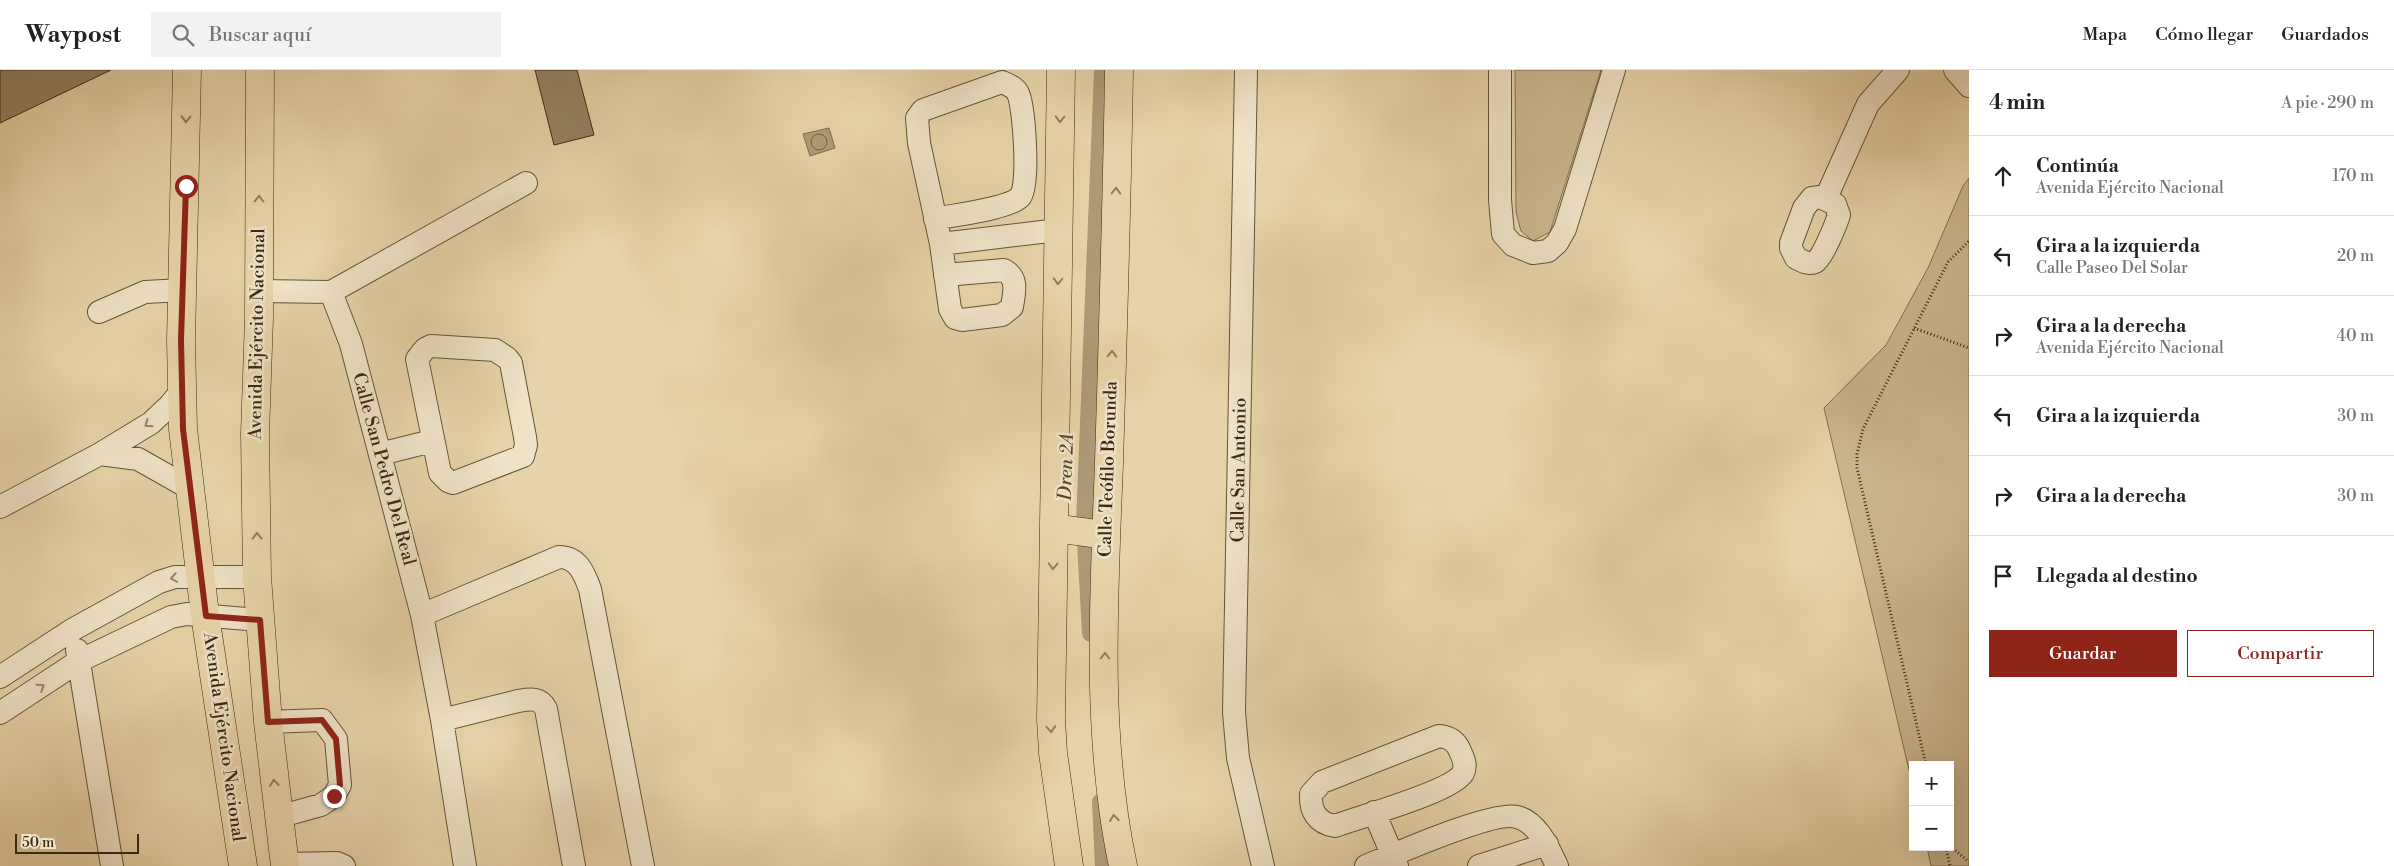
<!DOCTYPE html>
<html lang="es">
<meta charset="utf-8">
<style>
:root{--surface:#fff;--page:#f2f2f2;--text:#222;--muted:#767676;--line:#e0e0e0;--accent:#8f2418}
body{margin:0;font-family:"Libre Bodoni",serif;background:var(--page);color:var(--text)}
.controls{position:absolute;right:15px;bottom:15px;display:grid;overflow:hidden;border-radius:0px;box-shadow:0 5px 20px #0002}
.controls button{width:45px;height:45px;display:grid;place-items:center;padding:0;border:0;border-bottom:1px solid var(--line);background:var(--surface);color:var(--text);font:25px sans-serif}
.scale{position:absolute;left:15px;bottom:12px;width:124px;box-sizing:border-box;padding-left:5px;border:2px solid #3b2a12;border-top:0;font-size:14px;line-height:18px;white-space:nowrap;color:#3b2a12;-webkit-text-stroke:4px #efe2c7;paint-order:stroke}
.stop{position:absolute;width:15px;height:15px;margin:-11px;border:4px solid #8f2418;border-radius:50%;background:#fff}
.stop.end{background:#8f2418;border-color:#fff;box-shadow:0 1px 5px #0008}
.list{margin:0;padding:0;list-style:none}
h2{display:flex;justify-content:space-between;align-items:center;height:65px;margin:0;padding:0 20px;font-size:21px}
h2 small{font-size:16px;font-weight:400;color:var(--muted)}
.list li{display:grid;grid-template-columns:32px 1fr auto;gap:15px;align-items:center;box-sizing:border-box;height:80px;padding:0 20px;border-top:1px solid var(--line)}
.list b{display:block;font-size:19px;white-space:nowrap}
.list p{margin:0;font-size:16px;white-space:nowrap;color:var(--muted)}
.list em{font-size:16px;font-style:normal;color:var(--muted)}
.actions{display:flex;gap:10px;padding:15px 20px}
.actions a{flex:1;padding:11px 0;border:1px solid var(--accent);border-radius:0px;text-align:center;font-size:18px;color:var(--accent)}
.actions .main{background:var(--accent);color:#fff}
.icon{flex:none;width:28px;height:28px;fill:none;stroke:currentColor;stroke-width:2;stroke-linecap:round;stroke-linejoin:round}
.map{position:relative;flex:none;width:1969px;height:796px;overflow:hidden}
header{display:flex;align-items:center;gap:30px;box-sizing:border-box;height:70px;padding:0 25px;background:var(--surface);border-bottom:1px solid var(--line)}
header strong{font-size:24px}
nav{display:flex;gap:28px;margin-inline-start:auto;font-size:18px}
.search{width:350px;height:45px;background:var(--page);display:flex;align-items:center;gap:12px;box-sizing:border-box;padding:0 18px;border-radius:0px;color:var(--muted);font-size:19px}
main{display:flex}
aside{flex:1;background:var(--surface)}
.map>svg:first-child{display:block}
.green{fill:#cab68f;stroke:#827050}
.water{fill:#ad9a76;stroke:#7f6d4e}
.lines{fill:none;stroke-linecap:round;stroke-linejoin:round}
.shore{stroke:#746244;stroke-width:1}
.canal{stroke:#ad9a76;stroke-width:18}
.building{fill:#948261;stroke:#3b2a12}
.minor-casing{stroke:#665438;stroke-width:24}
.major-casing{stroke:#3b2a12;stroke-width:29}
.path{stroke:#3b2a12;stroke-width:3;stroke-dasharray:1 2.5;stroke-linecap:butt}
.minor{stroke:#efe2c7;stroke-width:22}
.major{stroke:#e7d3a9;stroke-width:28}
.oneway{stroke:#917e5e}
.oneway2{stroke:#95866c}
.route{stroke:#8f2418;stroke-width:6}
.labels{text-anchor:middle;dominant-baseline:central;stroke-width:5;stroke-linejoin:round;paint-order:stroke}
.street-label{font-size:18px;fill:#3b2a12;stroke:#efe2c7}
.water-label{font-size:19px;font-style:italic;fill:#58462b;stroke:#efe2c7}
</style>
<header>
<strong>Waypost</strong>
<div class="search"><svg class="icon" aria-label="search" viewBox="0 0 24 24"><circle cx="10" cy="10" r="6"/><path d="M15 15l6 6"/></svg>Buscar aquí</div>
<nav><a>Mapa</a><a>Cómo llegar</a><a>Guardados</a></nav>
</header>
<main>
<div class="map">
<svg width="1969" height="796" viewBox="0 0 1969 796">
<rect width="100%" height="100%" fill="#e7d3a9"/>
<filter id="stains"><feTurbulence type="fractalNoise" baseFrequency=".004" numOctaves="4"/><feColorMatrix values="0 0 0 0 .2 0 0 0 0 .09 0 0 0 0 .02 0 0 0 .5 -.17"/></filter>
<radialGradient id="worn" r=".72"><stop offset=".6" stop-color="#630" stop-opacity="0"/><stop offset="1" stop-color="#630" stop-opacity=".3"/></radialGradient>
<path class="green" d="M1515,0H1601L1550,162L1533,171L1521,161L1516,142Z
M1969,108V796H1931L1927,777H1950V695H1913V717L1824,338L1886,275L1928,198L1963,116Z"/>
<path class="water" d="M829,58L835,78L810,86L803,64Z"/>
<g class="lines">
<path class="shore" d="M811 72a8 8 0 1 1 16 0a8 8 0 1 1-16 0Z"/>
<path class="canal" d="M1091,563L1085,454L1103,0
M1101,732L1104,796"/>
</g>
<path class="building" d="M0,0H111L0,53Z
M535,0H577L594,65L554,75Z"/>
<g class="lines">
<defs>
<path id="minor" d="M1246,0L1234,642L1238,688L1263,796
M1500,0V130L1503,164L1513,175L1533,183L1548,181L1557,173L1565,159L1614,0
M1955,0L1969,16
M1820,127L1835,134L1839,145C1836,154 1823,187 1815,192C1809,195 1802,191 1796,188L1791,178V173L1804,138L1812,128Z
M1826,128L1868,34L1898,0
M935,149C953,145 1008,139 1020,127C1030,117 1024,41 1019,26C1017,18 1009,15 1002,12L923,40L917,48L919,73L941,174L950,239L955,248L962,250L1002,245L1012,237C1014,222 1019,209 1004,200L945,205
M941,174L1058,160
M258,221L331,222L351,274L422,545L442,650L465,796
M331,222L526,113
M99,242L145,222L183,220
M431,276L495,280L507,288L511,293L525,367L526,375L523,386L453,413L448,411L440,403L417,289L425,279Z
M100,384L138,389L191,419
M380,384L432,371
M0,437L100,384L151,353L170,335L183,319
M422,545L559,487C578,487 584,503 590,519L643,796
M77,580L112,796
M0,607L72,560L159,512L175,507H257
M0,643L79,591L171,547L187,544L260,550
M442,650L518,631C530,629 540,627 546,639L574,796
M268,652L322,650L336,669L340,715L334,726L321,735L278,747
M1439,666C1449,667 1456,671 1460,681C1463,688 1467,695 1463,703C1452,722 1358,747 1335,756C1317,753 1310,741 1311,724L1322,712Z
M1374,742L1397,796
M285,794L337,793L344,796
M1366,796C1393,785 1494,740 1517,747C1538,752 1549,779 1557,796
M1479,796L1547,774"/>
<path id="major" d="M187,0L181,271L183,359L205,545L243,796
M260,0L259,248L255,364L257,507L268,652L285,796
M1061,0L1051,649L1053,683L1069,796
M1119,0C1117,131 1113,262 1109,393C1104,527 1095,664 1123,796
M1054,458L1105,465"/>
</defs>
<use href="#minor" class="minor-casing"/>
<use href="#major" class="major-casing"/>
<path class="path" d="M1914,258L1969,278
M1926,695L1857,398V384L1863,359L1948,192L1969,171
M1950,776L1969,792
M1946,777L1950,796"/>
<use href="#minor" class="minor"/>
<use href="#major" class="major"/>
</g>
<defs><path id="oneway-chevron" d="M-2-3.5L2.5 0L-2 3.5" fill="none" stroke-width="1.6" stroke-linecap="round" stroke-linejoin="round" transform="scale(1.25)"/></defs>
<g class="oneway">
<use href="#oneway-chevron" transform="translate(186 49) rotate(91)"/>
<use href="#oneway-chevron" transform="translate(1060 49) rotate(91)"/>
<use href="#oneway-chevron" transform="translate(1116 121) rotate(-88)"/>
<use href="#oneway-chevron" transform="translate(259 129) rotate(-90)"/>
<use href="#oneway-chevron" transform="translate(1058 211) rotate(91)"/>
<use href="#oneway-chevron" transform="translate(1112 284) rotate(-88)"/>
<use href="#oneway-chevron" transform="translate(257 466) rotate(-91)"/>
<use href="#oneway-chevron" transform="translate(1053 496) rotate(92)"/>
<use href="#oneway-chevron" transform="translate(1105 586) rotate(-90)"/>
<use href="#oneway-chevron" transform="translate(1051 659) rotate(86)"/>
<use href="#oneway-chevron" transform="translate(274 713) rotate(-96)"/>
<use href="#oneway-chevron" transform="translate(1114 748) rotate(-97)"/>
</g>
<g class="oneway2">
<use href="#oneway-chevron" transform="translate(148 354) rotate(145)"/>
<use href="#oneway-chevron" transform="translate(174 508) rotate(170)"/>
<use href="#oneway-chevron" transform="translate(41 617) rotate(-33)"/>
</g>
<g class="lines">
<path class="route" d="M186,116L181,270L183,359L206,546L260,550L268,652L322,650L336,669L340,715L334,726"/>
</g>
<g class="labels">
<g class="street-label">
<text transform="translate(257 264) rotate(-89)">Avenida Ejército Nacional</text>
<text transform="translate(384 399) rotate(75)">Calle San Pedro Del Real</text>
<text transform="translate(1108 399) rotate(-88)">Calle Teófilo Borunda</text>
<text transform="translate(1239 400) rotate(-89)">Calle San Antonio</text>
<text transform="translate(224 667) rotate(82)">Avenida Ejército Nacional</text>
</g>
<g class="water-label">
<text transform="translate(1066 397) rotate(-88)">Dren 2A</text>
</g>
</g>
<rect width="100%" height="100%" filter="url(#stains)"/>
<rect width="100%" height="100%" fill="url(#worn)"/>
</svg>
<div class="controls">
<button>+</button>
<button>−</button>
</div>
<div class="scale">50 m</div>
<div class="stop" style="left:186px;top:116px"></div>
<div class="stop end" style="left:334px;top:726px"></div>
</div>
<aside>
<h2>4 min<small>A pie · 290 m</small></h2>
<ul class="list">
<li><svg class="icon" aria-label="ahead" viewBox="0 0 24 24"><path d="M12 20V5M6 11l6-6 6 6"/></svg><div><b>Continúa</b><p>Avenida Ejército Nacional</p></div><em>170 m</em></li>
<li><svg class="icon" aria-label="left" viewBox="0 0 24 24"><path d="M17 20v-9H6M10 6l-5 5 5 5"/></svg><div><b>Gira a la izquierda</b><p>Calle Paseo Del Solar</p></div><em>20 m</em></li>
<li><svg class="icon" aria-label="right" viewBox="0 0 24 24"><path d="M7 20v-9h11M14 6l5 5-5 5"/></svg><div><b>Gira a la derecha</b><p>Avenida Ejército Nacional</p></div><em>40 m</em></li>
<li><svg class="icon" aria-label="left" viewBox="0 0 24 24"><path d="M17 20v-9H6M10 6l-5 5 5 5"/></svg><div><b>Gira a la izquierda</b></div><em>30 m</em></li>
<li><svg class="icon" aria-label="right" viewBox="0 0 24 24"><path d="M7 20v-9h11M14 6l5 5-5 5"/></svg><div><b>Gira a la derecha</b></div><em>30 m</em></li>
<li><svg class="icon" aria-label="arrive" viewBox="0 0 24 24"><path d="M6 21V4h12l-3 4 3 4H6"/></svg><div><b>Llegada al destino</b></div></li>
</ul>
<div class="actions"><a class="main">Guardar</a><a>Compartir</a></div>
</aside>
</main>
